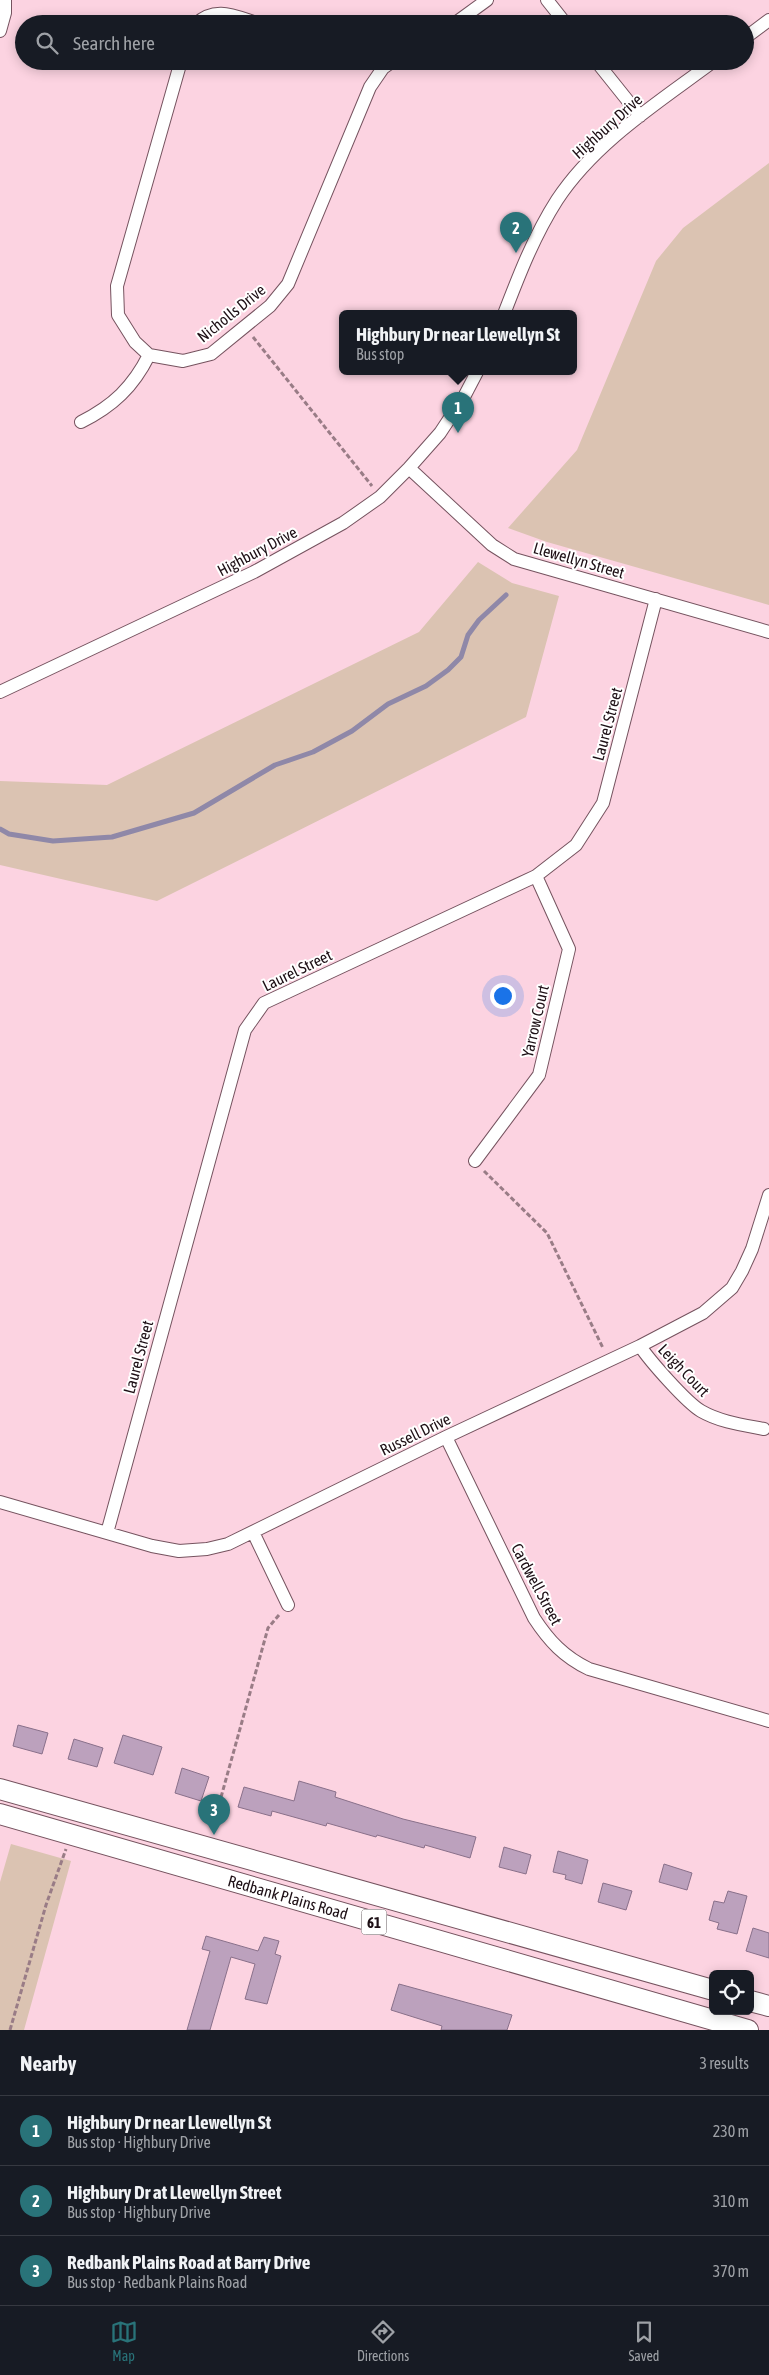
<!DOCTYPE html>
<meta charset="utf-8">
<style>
:root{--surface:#171b24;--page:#242831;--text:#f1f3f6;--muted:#9ea1a6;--line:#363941;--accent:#297379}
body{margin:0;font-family:"Asap Condensed",sans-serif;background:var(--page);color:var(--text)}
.controls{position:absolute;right:15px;bottom:15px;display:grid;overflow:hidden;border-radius:8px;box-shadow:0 2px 12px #0003}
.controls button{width:45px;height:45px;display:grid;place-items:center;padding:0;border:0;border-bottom:1px solid var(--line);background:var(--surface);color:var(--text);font:25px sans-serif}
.you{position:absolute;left:502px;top:995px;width:18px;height:18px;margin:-12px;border:4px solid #fff;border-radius:50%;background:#1a73e8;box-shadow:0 0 0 8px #1a73e833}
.badge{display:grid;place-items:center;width:32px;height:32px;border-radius:50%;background:var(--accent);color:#fff;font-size:16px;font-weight:700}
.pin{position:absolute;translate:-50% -41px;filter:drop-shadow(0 1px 2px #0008)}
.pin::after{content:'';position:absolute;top:26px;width:18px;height:15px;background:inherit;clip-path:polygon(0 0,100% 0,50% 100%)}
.popup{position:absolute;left:339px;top:310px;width:238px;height:65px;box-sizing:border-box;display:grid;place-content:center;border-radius:8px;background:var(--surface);filter:drop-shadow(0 1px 4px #0005);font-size:16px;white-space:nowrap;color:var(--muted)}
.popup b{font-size:19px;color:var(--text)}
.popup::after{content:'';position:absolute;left:50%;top:100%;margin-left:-10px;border:10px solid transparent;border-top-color:var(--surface)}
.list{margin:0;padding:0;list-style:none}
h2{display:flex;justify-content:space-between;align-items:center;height:65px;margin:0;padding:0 20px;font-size:21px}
h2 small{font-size:16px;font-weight:400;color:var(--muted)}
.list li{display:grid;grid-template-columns:32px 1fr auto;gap:15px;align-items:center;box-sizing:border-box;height:70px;padding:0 20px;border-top:1px solid var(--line)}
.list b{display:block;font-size:19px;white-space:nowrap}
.list p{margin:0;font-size:16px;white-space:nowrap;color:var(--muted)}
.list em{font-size:16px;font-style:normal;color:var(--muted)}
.icon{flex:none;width:28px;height:28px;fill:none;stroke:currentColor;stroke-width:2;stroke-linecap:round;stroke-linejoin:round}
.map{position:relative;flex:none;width:769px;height:2030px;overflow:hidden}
.search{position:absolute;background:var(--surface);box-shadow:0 2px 12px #0003;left:15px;right:15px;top:15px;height:55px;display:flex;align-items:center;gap:12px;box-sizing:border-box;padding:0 18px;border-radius:28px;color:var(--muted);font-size:19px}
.sheet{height:275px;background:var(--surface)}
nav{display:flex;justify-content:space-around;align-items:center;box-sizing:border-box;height:70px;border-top:1px solid var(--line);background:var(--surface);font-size:14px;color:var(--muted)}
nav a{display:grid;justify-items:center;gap:2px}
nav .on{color:var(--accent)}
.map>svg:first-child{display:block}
.green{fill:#dbc3b2}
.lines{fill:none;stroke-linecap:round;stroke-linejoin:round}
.stream{stroke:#8f88a8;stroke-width:5}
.building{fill:#bca1bd;stroke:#89708a}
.street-casing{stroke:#75535f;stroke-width:14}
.primary-casing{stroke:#75535f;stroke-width:22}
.path{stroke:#997c86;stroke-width:3;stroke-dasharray:5 2.5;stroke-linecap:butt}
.street{stroke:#fff;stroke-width:12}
.primary{stroke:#fff;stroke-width:20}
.labels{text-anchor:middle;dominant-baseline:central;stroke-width:4;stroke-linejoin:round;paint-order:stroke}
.shield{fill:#fff;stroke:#61575b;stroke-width:1}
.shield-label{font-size:15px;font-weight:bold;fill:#1d0f15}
.street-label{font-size:16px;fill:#1d0f15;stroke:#fff}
</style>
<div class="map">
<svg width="769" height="2030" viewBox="0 0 769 2030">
<rect width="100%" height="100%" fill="#fcd3e1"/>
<path class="green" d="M769,163V605L547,542L508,528L577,450L656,261L683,228Z
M478,562L512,583L559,596L526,717L157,901L0,865V781L107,785L419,632Z
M11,1844L71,1861L24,2030H0V1882Z"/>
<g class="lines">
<path class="stream" d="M0,829L9,834L53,841L112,837L194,813L275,765L313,752L352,731L388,704L426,686L448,670L461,657L468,635L479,620L506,595"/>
</g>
<path class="building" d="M18,1725L48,1733L42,1754L13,1746Z
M123,1735L162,1747L153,1775L114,1763Z
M74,1739L103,1748L97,1767L68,1759Z
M182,1768L209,1777L201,1801L175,1793Z
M299,1781L336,1792L335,1797L403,1819L476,1837L470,1858L425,1845L424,1848L377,1835L376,1837L327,1823L326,1826L272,1811L271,1816L238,1807L244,1787L294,1801Z
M504,1847L531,1855L526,1874L499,1867Z
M558,1851L588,1860L582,1884L565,1879L566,1875L553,1872Z
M664,1864L692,1873L687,1890L659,1882Z
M603,1883L632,1891L626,1910L598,1902Z
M728,1891L747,1896L737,1934L717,1929L719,1923L709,1920L714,1901L724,1903Z
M753,1928L769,1933V1958L746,1951Z
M206,1936L258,1951L264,1937L279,1941L275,1954L281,1956L267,2004L245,1999L255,1964L231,1957L210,2030H187L210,1951L202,1949Z
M399,1984L512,2015L507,2030H441L442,2026L391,2010Z"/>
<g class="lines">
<defs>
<path id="street" d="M547,0L566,24
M196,24C216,5 236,17 260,24
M454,24L487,0
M0,31L5,13V0
M745,38L769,20
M181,61L117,286L118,315L135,342L149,355L183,361L211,354L270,306L288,284L370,87L383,68L393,61
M371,61L383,68
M596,61L640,116
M504,314C519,275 534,236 557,200C595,142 659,102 714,61
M81,422C113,406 133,387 149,355
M409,468L492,545L514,559L769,632
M0,692L254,572L343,523L380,497L409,468L440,433L465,395L477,372
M475,1161L539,1075L569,949L536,876
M640,1346C650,1361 686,1402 701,1411C720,1422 743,1425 764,1429
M446,1437L534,1618C549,1641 564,1657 589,1669L769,1721
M0,1502L152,1546L179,1551L207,1549L228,1544L446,1437L640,1346L703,1313L732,1288L742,1271L752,1249L769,1195
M253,1532L288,1605
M107,1533L245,1030L264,1003L536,876L576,845L603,803L656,599"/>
<path id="primary" d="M0,1789L713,1990
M0,1814L748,2030
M750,2001L769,2006"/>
</defs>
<use href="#street" class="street-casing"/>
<use href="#primary" class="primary-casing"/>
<path class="path" d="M253,337L372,486
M484,1171L547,1233L603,1348
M213,1826L268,1628L279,1615
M10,2030L46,1905L66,1849"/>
<use href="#street" class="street"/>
<use href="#primary" class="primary"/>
</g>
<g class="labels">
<rect class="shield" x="361.5" y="1909.5" width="25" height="25" rx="4"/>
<g class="shield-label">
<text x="374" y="1922">61</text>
</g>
<g class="street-label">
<text transform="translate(607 126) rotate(-42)">Highbury Drive</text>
<text transform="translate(231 313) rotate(-39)">Nicholls Drive</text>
<text transform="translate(257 551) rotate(-28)">Highbury Drive</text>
<text transform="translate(579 560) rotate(16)">Llewellyn Street</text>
<text transform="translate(607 724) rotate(-75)">Laurel Street</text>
<text transform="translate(297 970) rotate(-26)">Laurel Street</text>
<text transform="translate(535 1021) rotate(-77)">Yarrow Court</text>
<text transform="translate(138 1357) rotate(-75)">Laurel Street</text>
<text transform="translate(684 1370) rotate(46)">Leigh Court</text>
<text transform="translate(415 1434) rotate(-26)">Russell Drive</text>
<text transform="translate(537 1584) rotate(62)">Cardwell Street</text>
<text transform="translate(288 1897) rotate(16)">Redbank Plains Road</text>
</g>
</g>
</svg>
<div class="controls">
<button><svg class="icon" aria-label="locate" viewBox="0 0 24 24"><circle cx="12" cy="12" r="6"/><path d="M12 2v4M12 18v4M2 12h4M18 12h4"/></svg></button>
</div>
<div class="you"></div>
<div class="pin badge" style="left:458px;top:433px">1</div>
<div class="popup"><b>Highbury Dr near Llewellyn St</b>Bus stop</div>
<div class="pin badge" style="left:516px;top:253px">2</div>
<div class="pin badge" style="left:214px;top:1835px">3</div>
<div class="search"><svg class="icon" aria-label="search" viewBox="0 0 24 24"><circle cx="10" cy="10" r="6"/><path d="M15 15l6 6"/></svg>Search here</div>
</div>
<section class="sheet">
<h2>Nearby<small>3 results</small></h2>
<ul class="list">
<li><span class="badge">1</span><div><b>Highbury Dr near Llewellyn St</b><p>Bus stop · Highbury Drive</p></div><em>230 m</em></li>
<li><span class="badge">2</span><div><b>Highbury Dr at Llewellyn Street</b><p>Bus stop · Highbury Drive</p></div><em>310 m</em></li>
<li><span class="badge">3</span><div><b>Redbank Plains Road at Barry Drive</b><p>Bus stop · Redbank Plains Road</p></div><em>370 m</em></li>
</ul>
</section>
<nav>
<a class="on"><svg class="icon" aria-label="map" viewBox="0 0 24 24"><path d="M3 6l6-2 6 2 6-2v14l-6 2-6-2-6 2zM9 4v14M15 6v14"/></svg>Map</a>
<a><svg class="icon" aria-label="directions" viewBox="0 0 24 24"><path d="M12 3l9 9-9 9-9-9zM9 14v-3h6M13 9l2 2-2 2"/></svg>Directions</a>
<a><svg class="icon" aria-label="saved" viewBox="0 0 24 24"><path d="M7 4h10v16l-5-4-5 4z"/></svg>Saved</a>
</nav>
